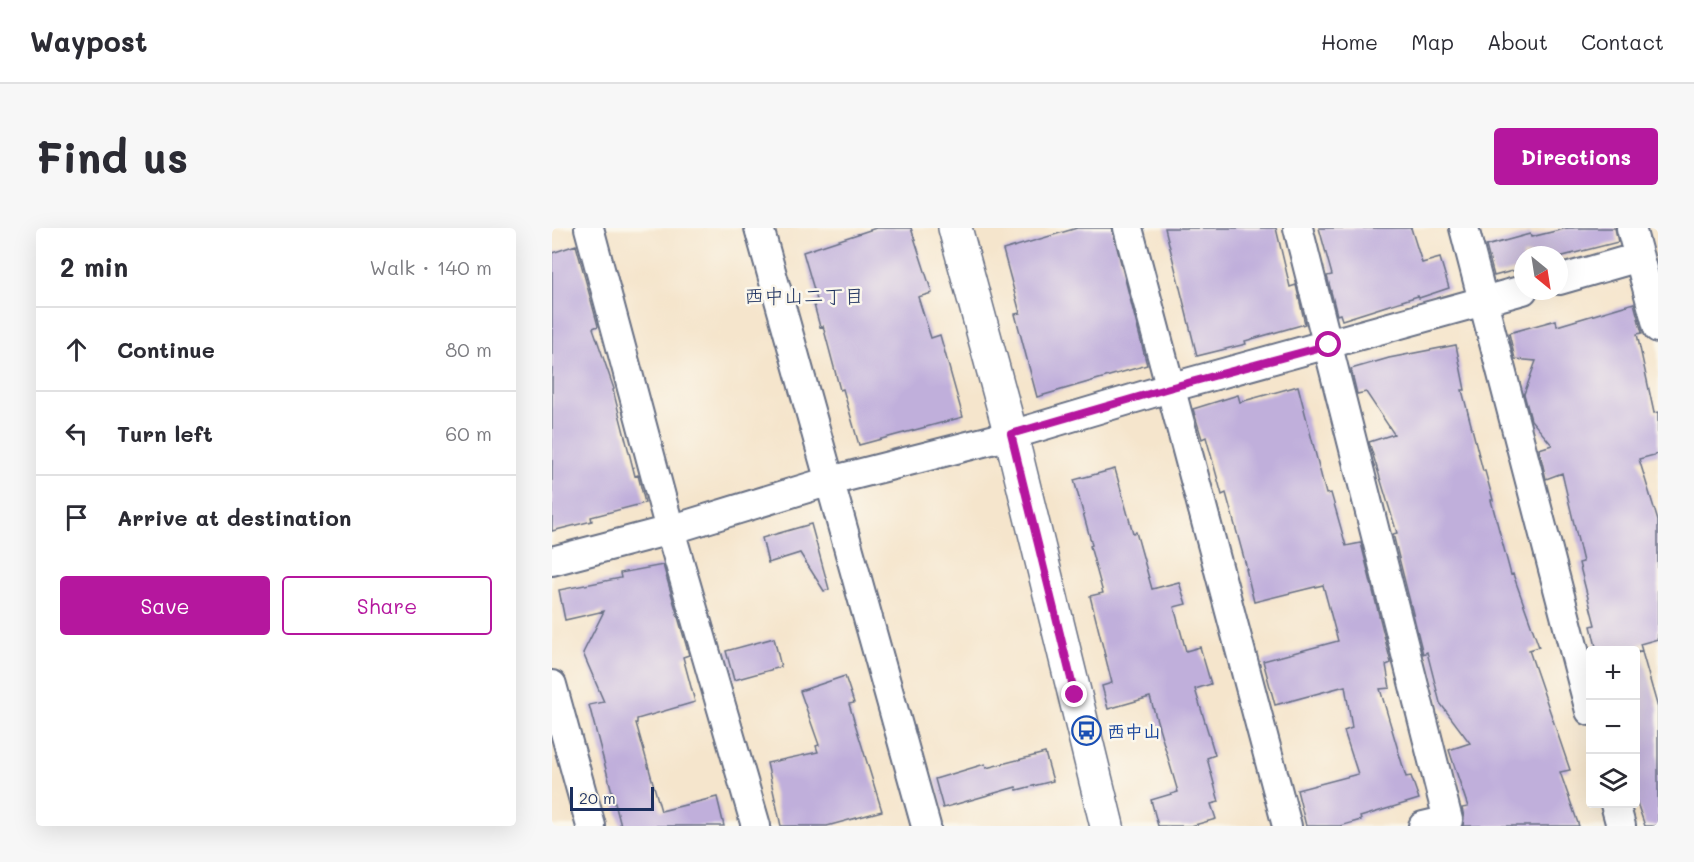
<!DOCTYPE html>
<meta charset="utf-8">
<style>
:root{--surface:#fff;--page:#f7f7f7;--text:#2b2b33;--muted:#7c7c81;--line:#e1e1e2;--accent:#b5179e}
body{margin:0;font-family:Mali,"Klee One",sans-serif;background:var(--page);color:var(--text)}
.controls{position:absolute;right:18px;bottom:18px;display:grid;overflow:hidden;border-radius:6px;box-shadow:0 6px 24px #0002}
.controls button{width:54px;height:54px;display:grid;place-items:center;padding:0;border:0;border-bottom:2px solid var(--line);background:var(--surface);color:var(--text);font:30px sans-serif}
.compass{position:absolute;left:962px;top:18px;width:54px;height:54px;border-radius:50%;background:var(--surface);box-shadow:0 6px 24px #0002;rotate:150deg}
.scale{position:absolute;left:18px;bottom:15px;width:84px;box-sizing:border-box;padding-left:6px;border:3px solid #1b2f5e;border-top:0;font-size:16px;line-height:21px;white-space:nowrap;color:#1b2f5e;-webkit-text-stroke:4px #fbf7ec;paint-order:stroke}
.stop{position:absolute;width:18px;height:18px;margin:-14px;border:4px solid #b5179e;border-radius:50%;background:#fff}
.stop.end{background:#b5179e;border-color:#fff;box-shadow:0 2px 6px #0008}
.list{margin:0;padding:0;list-style:none}
h2{display:flex;justify-content:space-between;align-items:center;height:78px;margin:0;padding:0 24px;font-size:26px}
h2 small{font-size:20px;font-weight:400;color:var(--muted)}
.list li{display:grid;grid-template-columns:39px 1fr auto;gap:18px;align-items:center;box-sizing:border-box;height:84px;padding:0 24px;border-top:2px solid var(--line)}
.list b{display:block;font-size:22px;white-space:nowrap}
.list em{font-size:20px;font-style:normal;color:var(--muted)}
.actions{display:flex;gap:12px;padding:18px 24px}
.actions a{flex:1;padding:14px 0;border:2px solid var(--accent);border-radius:6px;text-align:center;font-size:21px;color:var(--accent)}
.actions .main{background:var(--accent);color:#fff}
.icon{flex:none;width:33px;height:33px;fill:none;stroke:currentColor;stroke-width:2;stroke-linecap:round;stroke-linejoin:round}
.map{position:relative;flex:none;width:1106px;height:598px;overflow:hidden;border-radius:6px}
header{display:flex;align-items:center;gap:36px;box-sizing:border-box;height:84px;padding:0 30px;background:var(--surface);border-bottom:2px solid var(--line)}
header strong{font-size:28px}
nav{display:flex;gap:33px;margin-inline-start:auto;font-size:21px}
.intro{display:flex;align-items:center;justify-content:space-between;box-sizing:border-box;height:144px;padding:0 36px}
h1{margin:0;font-size:42px}
.button{padding:15px 27px;border-radius:6px;background:var(--accent);color:#fff;font-size:21px;font-weight:700}
main{display:flex;gap:36px;padding:0 36px}
aside{flex:1;background:var(--surface);border-radius:6px;box-shadow:0 6px 24px #0002}
.map>svg:first-child{display:block}
.building{fill:#c0afdb}
.lines{fill:none;stroke-linecap:round;stroke-linejoin:round}
.street-casing{stroke:#676f84;stroke-width:32}
.secondary-casing{stroke:#676f84;stroke-width:36}
.street{stroke:#fff;stroke-width:28}
.secondary{stroke:#fff;stroke-width:33}
.route{stroke:#b5179e;stroke-width:8}
.labels{text-anchor:middle;dominant-baseline:central;stroke-width:5;stroke-linejoin:round;paint-order:stroke}
.transit-label{font-size:18px;font-weight:bold;fill:#164399;stroke:#fbf7ec;text-anchor:start}
.neighbourhood-label{font-size:20px;fill:#1b2f5e;stroke:#fbf7ec}
</style>
<header>
<strong>Waypost</strong>
<nav><a>Home</a><a>Map</a><a>About</a><a>Contact</a></nav>
</header>
<div class="intro"><h1>Find us</h1><a class="button">Directions</a></div>
<main>
<aside>
<h2>2 min<small>Walk · 140 m</small></h2>
<ul class="list">
<li><svg class="icon" aria-label="ahead" viewBox="0 0 24 24"><path d="M12 20V5M6 11l6-6 6 6"/></svg><div><b>Continue</b></div><em>80 m</em></li>
<li><svg class="icon" aria-label="left" viewBox="0 0 24 24"><path d="M17 20v-9H6M10 6l-5 5 5 5"/></svg><div><b>Turn left</b></div><em>60 m</em></li>
<li><svg class="icon" aria-label="arrive" viewBox="0 0 24 24"><path d="M6 21V4h12l-3 4 3 4H6"/></svg><div><b>Arrive at destination</b></div></li>
</ul>
<div class="actions"><a class="main">Save</a><a>Share</a></div>
</aside>
<div class="map">
<svg width="1106" height="598" viewBox="0 0 1106 598">
<rect width="100%" height="100%" fill="#fbf7ec"/>
<filter id="ink" filterUnits="userSpaceOnUse"><feTurbulence type="fractalNoise" baseFrequency=".0167" numOctaves="2"/><feDisplacementMap in="SourceGraphic" scale="12" xChannelSelector="R" yChannelSelector="G"/><feConvolveMatrix kernelMatrix="1 2 1 2 8 2 1 2 1" color-interpolation-filters="sRGB"/></filter>
<filter id="wash" filterUnits="userSpaceOnUse"><feTurbulence type="fractalNoise" baseFrequency=".008" numOctaves="4" result="noise"/><feDisplacementMap in="SourceGraphic" scale="24" xChannelSelector="R" yChannelSelector="G"/><feGaussianBlur stdDeviation="1.35" result="paint"/><feColorMatrix in="noise" values="0 0 0 0 0 0 0 0 0 0 0 0 0 0 0 0 0 1.4 0 .05"/><feComposite in="paint" operator="in"/></filter>
<g filter="url(#wash)">
<rect width="100%" height="100%" fill="#f5e5cc"/>
<g id="blocks">
<path class="building" d="M324,0H359L380,65L366,69L379,110L388,107L411,189L307,217L291,161L288,162L271,98L268,99L261,73L265,72L251,24Z
M525,0H560L595,137L485,169L463,86L468,85L451,22Z
M613,0H724L738,59L744,57L753,96L693,113L694,116L645,128Z
M767,0H859L870,35L888,30L897,60L867,70L866,68L790,92L788,86L785,87L775,48L780,47Z
M1016,0H1063L1066,14L1007,29V27H971V40L942,48L934,18L978,6L979,9Z
M24,17L46,98L41,100L62,161L61,162L83,248L86,247L93,275L39,289L40,293L0,303V25Z
M1082,75L1090,105L1085,106L1102,185L1106,184V226L1087,231L1106,293V411L1088,416L1090,423H1045L1039,398L1043,397L1027,335L1031,334L1010,245L994,251L987,221L1000,217L979,192L972,166L984,133L963,131L957,105L1004,92L1005,98Z
M904,117L913,162H910L931,243H933L941,272H939L959,347L961,346L987,419L977,422L1018,542L1008,544L1027,598H911L912,589L910,580L916,579L897,522L918,515L888,475L875,424L871,426L841,306L845,305L817,214L842,206L814,164L805,166L799,141L837,130Z
M746,158L774,266L779,265L794,318L809,315L839,435L834,437L838,460L828,461L854,549L859,548L867,571L808,589L809,592L788,598H754L745,562L806,546L792,503L800,500L793,458L723,477L711,433L786,413L771,357L702,374L694,341H695L674,265L670,267L654,209L650,211L641,181L686,167L688,174Z
M563,241L581,305L584,304L600,361L627,354L634,376L622,379L634,423L648,419L659,456L643,461L663,527L655,530L667,574L659,576L664,591L639,598H606L599,572L626,564L598,469L556,481L550,458L560,455L538,368L551,365L538,318L540,317L522,252Z
M259,296L277,361L272,363L248,325L216,335L210,310Z
M111,337L137,427L131,429L143,474L85,491V495H84L109,583L165,569L172,598H69L37,477L52,474L31,425L52,383L13,392L7,362L69,350L68,345Z
M222,410L229,439L182,452L174,423Z
M1090,424L1106,480V598H1093L1083,569V425Z
M293,448L302,475L297,476L330,583L275,598H229L215,535L266,524L264,518L267,517L248,463Z
M493,525L501,553L465,562L464,559L391,580L383,551L433,536L434,540Z"/>
</g>
</g>
<g filter="url(#ink)">
<use href="#blocks" fill-opacity="0" stroke="#676f84" stroke-width="1.5"/>
<g class="lines">
<defs>
<path id="street" d="M37,0L118,302L204,598
M207,0L374,598
M576,0L735,598
M746,0L896,592L871,598
M912,0L1038,483
M1079,0L1106,100
M1007,52L1087,29
M0,333L118,302L278,253L459,207L617,160L971,62
M0,457L39,598
M1063,576L1069,598"/>
<path id="secondary" d="M403,0L459,207L555,598"/>
</defs>
<use href="#street" class="street-casing"/>
<use href="#secondary" class="secondary-casing"/>
<use href="#street" class="street"/>
<use href="#secondary" class="secondary"/>
</g>
</g>
<g class="lines" filter="url(#ink)">
<path class="route" d="M523,467L459,206L617,160L777,117"/>
</g>
<defs>
<symbol id="bus-ring" viewBox="-11 -11 22 22"><circle r="9.5" fill="#fbf7ec" stroke="#1a4fb4" stroke-width="1.5"/><path d="M-5-6H5V4H4V6H2V4H-2V6H-4V4H-5ZM-3.5-4V0h7V-4ZM-3.5 1.2v1.5H-2V1.2ZM2 1.2v1.5H3.5V1.2Z" fill="#1a4fb4"/></symbol>
</defs>
<g fill-rule="evenodd">
<use href="#bus-ring" x="518" y="486" width="33" height="33"/>
</g>
<g class="labels">
<g class="transit-label">
<text x="555" y="503">西中山</text>
</g>
<g class="neighbourhood-label">
<text x="252" y="67">西中山二丁目</text>
</g>
</g>
</svg>
<div class="controls">
<button>+</button>
<button>−</button>
<button><svg class="icon" aria-label="layers" viewBox="0 0 24 24"><path d="M12 4l9 5-9 5-9-5zM3 14l9 5 9-5"/></svg></button>
</div>
<svg class="compass" viewBox="-18 -18 36 36"><path d="M0-13l5 13h-10z" fill="#e53935"/><path d="M0 13l5-13h-10z" fill="#7c7c81"/></svg>
<div class="scale">20 m</div>
<div class="stop" style="left:777px;top:117px"></div>
<div class="stop end" style="left:523px;top:467px"></div>
</div>
</main>
